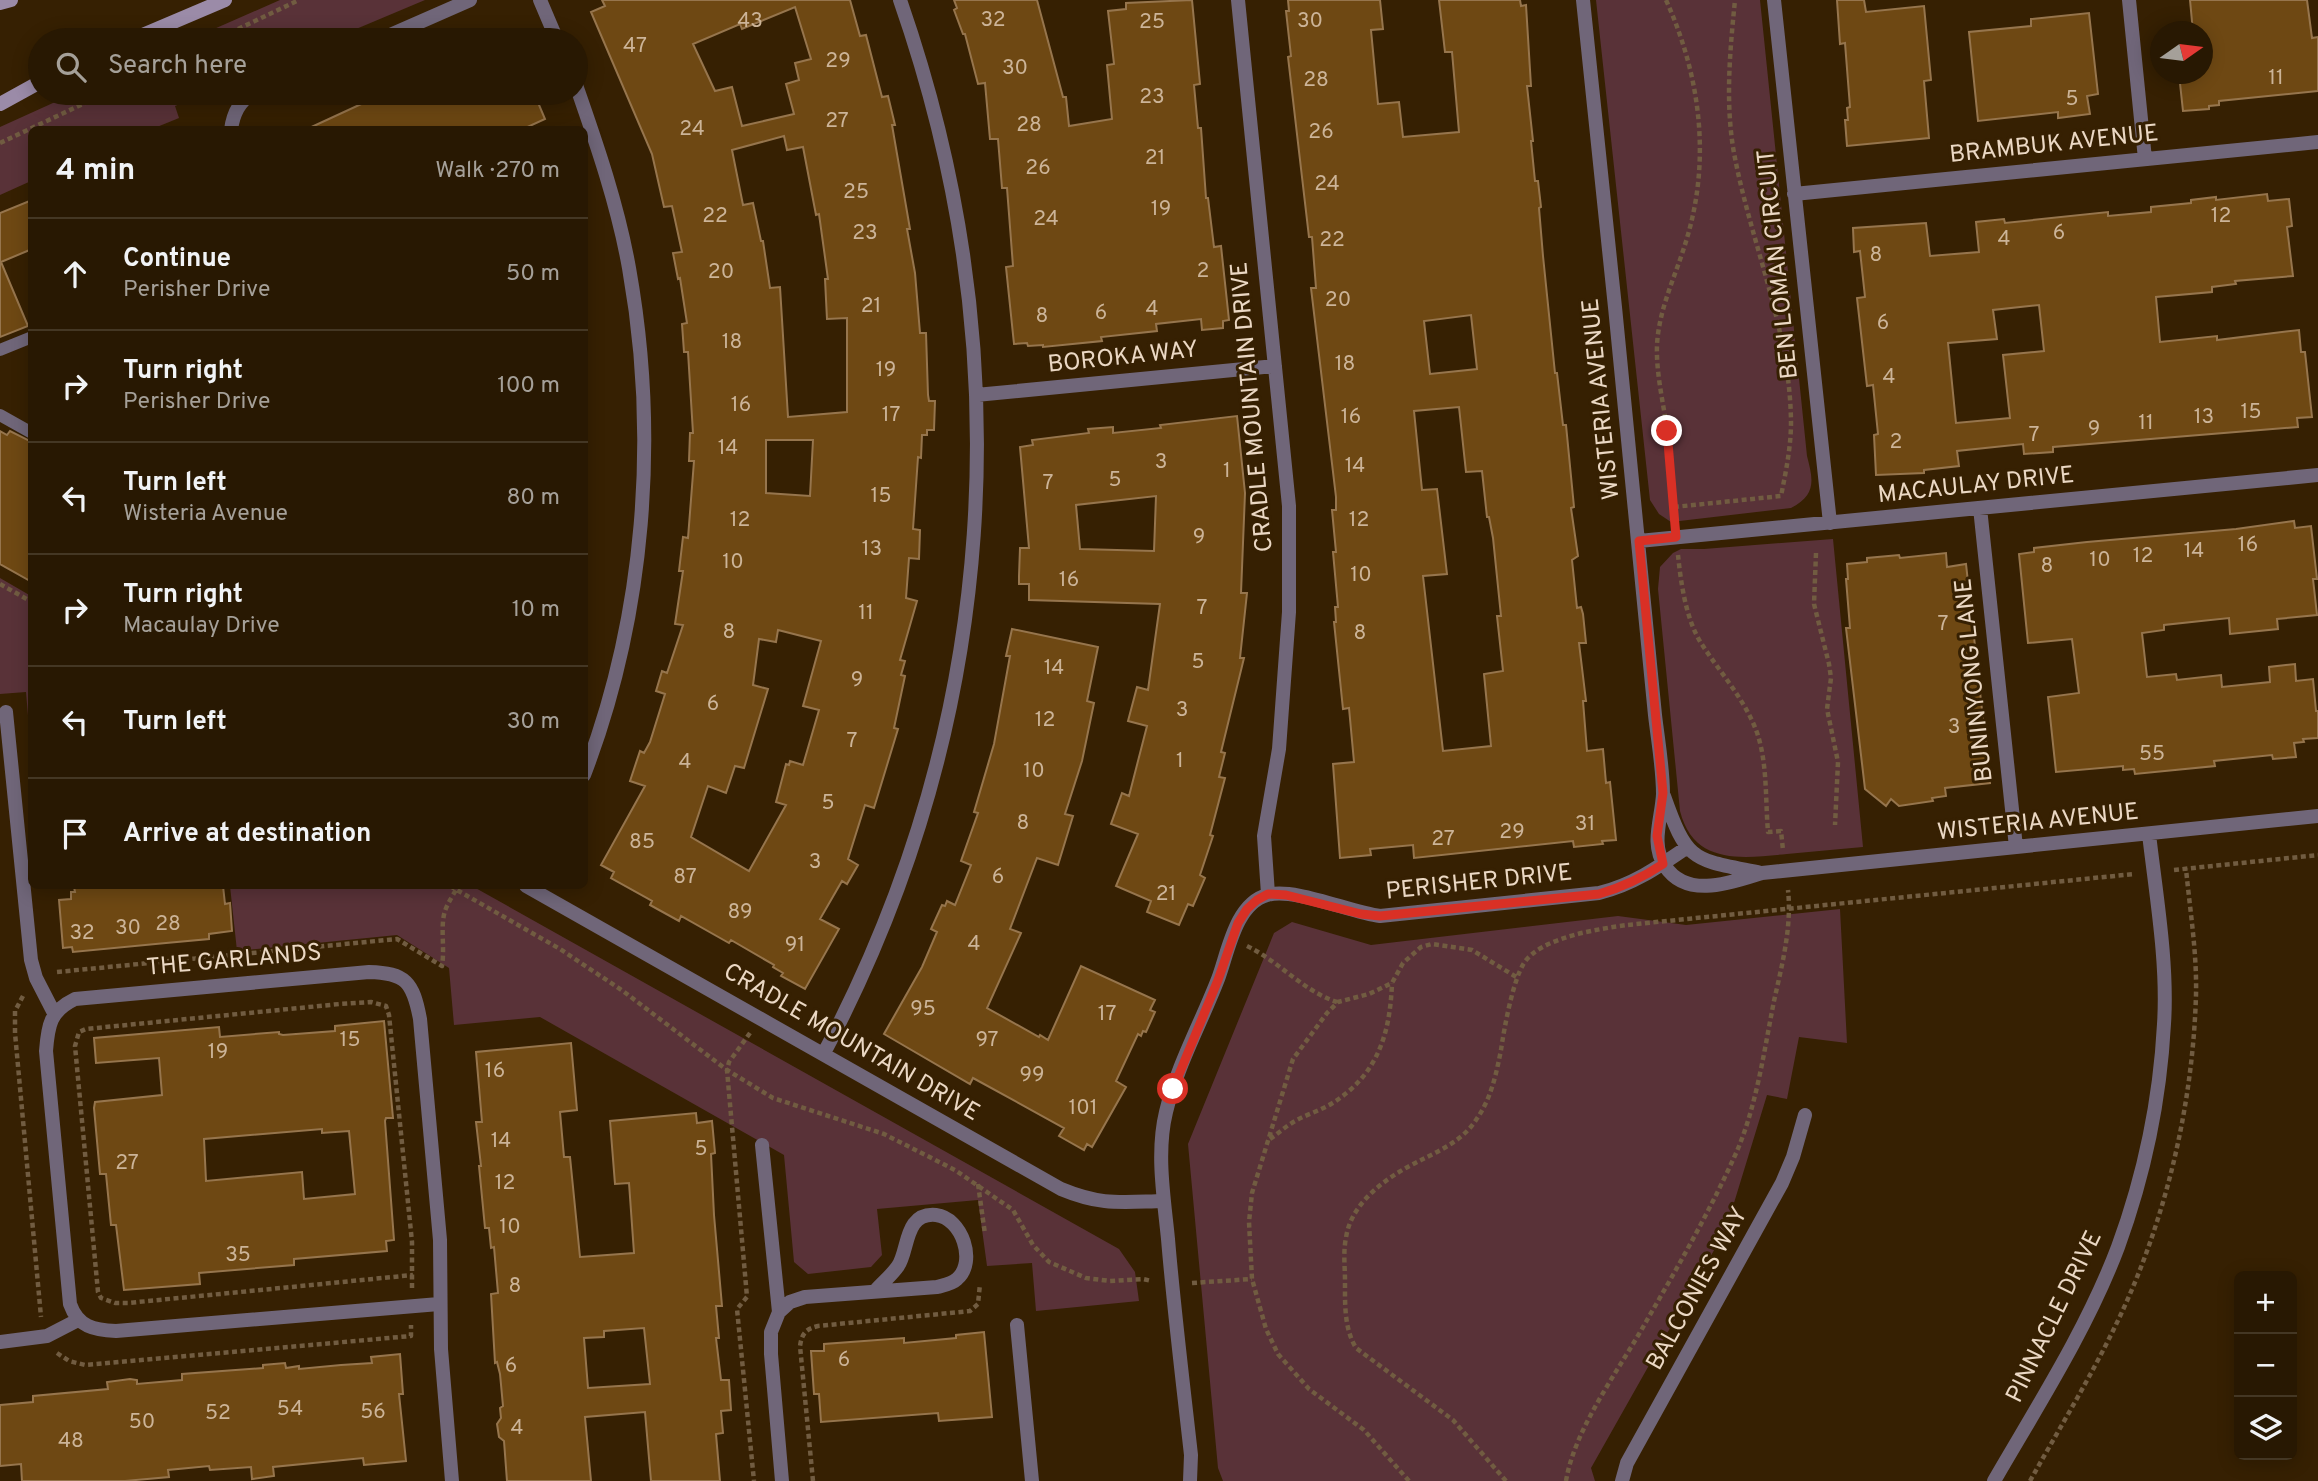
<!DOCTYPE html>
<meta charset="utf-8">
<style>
:root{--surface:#281802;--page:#30210c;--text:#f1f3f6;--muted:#a5a099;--line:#443724}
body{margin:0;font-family:Overpass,sans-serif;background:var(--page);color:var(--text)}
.controls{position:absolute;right:21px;bottom:21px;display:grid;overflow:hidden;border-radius:10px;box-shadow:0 4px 18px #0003}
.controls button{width:63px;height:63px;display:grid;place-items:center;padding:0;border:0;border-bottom:2px solid var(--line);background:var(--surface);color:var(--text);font:35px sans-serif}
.compass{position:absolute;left:2150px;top:21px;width:63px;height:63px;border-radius:50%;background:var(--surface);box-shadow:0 4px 18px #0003;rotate:76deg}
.stop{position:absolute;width:21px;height:21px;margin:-16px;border:5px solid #d93025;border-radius:50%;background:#fff}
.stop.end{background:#d93025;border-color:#fff;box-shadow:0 2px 7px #0008}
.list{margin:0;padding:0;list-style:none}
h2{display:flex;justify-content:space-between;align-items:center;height:91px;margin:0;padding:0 28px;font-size:30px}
h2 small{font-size:23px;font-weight:400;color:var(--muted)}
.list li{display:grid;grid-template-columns:46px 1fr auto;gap:21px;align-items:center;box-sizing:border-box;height:112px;padding:0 28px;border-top:2px solid var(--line)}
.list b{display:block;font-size:26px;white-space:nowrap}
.list p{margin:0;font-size:23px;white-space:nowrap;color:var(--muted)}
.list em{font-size:23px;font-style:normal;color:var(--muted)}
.icon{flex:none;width:38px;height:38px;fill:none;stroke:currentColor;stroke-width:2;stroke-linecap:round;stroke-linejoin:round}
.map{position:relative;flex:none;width:2318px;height:1481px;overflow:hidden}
.search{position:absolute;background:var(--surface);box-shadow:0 4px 18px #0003;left:28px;top:28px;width:560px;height:77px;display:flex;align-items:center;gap:18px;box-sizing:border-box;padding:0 24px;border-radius:38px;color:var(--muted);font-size:26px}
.panel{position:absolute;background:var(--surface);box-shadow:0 4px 18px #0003;left:28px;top:126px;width:560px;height:763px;border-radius:10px}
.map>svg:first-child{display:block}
.green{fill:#593238}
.building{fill:#6e4813;stroke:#96754d;stroke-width:2;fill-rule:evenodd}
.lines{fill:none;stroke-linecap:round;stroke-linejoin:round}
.path{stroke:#715c41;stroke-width:4.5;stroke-dasharray:5 3.5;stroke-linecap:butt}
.lane{stroke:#706679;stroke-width:12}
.street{stroke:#706679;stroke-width:14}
.secondary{stroke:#9b8ba8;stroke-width:14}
.route{stroke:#d93025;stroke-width:9}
.labels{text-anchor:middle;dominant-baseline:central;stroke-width:6;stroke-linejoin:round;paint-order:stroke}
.number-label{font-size:21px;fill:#ccb498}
.street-label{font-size:24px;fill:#ebd8c4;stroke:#362002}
</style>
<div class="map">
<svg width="2318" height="1481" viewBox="0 0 2318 1481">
<rect width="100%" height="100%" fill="#362002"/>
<path class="green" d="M280,0H425L330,40H189Z
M1596,0H1760L1807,456C1813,479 1817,495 1791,508L1671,522L1659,514L1650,500Z
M75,93H206L175,106L179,118L152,129L32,130L31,181L0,195V127Z
M1833,539L1863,847C1837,849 1812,852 1787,854C1743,858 1694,866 1680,811L1658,589L1660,567L1673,553L1681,549H1704Z
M0,578L31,596V751L26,692L0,694Z
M230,886H472L1119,1249L1135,1272L1139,1301L1036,1311L1032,1263L987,1266L978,1200L877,1209L882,1255L871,1267L808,1274L794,1262L784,1155L540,1017L454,1025L449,968L397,935L237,951Z
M1840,909L1847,1043L1799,1037L1787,1099L1767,1095L1726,1229L1591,1468L1595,1481H1223L1218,1468L1188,1144L1274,933L1292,922L1371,945L1618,916L1686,925Z"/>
<path class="building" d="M602,0H850L860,36L866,35L882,97L888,96L895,125H892L910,229H907L915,273L920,333H926L928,395L929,401H935L934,430H927V435H922L921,458L918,457L913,529L920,530L919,559L909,558L906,598L917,601L900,660L905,661L901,675L905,676L894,728L898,729L874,808L865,805L848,859L858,865L847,884L842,881L820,919L839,929L805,989L781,976L783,973L773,967L774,965L731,940L729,943L681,916L679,921L650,905L652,901L611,878L614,872L601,865L645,786L630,781L640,751L644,753L650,742L665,694L656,691L662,671L667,673L683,625L675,624L683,571H679L683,537L688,538L694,461H689L690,433H693L688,352H684L682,324L687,323L680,278L678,279L673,253L682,252L672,206L664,207L652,154L591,12L605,6ZM795,7L811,59L795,63L799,80L786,84L794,114L742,126L732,87L715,91L693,44L740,24L742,29ZM784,136L787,150L803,147L816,215L819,214L828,279H825L827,319L847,318V412L788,417L780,287L770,288L763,241H761L753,203L743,205L732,150ZM766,440H813L810,496L766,493ZM778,630L821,641L803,706L819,710L803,765L790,761L789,765L786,764L776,802L786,805L749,871L691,837L708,786L726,793L735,766L744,768L768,689L753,685L759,639L776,642Z
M954,0H1037L1063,97H1066L1069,126L1112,119L1107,65L1114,64L1108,11L1126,9V3L1192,0L1200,84L1194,85L1198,128H1201L1206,198H1208L1214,247L1221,246L1229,320L1223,321V328L1202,330L1201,319L1156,324L1157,331L1101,337L1102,341L1043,347V345L1028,346L1027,343L1014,344L1006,267L1013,266L1007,188H1002L998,139H990L985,83L978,84L965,34H963L954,10L957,8Z
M1288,0H1380L1383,29L1371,30L1378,104L1399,102L1403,137L1459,132L1452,52H1445L1439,0H1520L1521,6L1526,5L1531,86H1527L1533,141H1531L1535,181H1538L1541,207L1539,208L1543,256L1555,373H1557L1563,425H1566L1574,507L1571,508L1578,556L1572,560L1577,608L1581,607L1583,614L1586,643H1579L1586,701H1583L1587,751L1603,749L1606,783L1610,782L1616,840L1602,841L1603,844L1574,847L1573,841L1414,858L1413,845L1370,849L1371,855L1340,858L1333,764L1354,762L1349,708L1343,709L1334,622H1336L1335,607H1338L1333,552H1336L1332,510H1336V497L1311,288H1316L1312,237H1309L1288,57L1291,56L1286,11H1289ZM1471,315L1477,369L1430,374L1424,321ZM1459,407L1466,472L1482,471L1487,517H1489L1493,538L1501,616H1497L1503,671L1484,674L1491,746L1443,751L1423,576L1447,574L1437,489L1422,490L1414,411Z
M1837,0H1864L1866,12L1924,6L1931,80L1924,81L1929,138L1847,146L1845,120H1848L1847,108L1850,107L1845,43L1840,44Z
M2190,0H2307L2312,38L2318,37V91L2219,101V105L2209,106V109L2183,111L2179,74H2202V32H2193Z
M2089,13L2098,94L2087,96L2090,114L2058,118V112L1978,121L1969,32L2031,26V19Z
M385,93H534L545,119L521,130H305Z
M2267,194L2268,201L2289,199L2292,226L2287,227L2293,276L2235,281L2236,284L2212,287V292L2156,297L2160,342L2217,336V340L2299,330L2301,352H2305L2312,417L2297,418L2298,427L2053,447V452L2024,454L2023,444L1957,451L1959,466L1924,470V473L1876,475L1874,435L1878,434L1873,385L1867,386L1857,298L1865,297L1860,251L1854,252L1853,228L1926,223L1930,256L1979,252L1976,222L2004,219L2005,223L2108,212V216L2151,212V207L2191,203V200L2216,197V200ZM2039,305L2044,351L2003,355L2010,418L1956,423L1948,343L1997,339L1993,310Z
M32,200V249L1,262L28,326L0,337V213Z
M1237,416L1245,493L1241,593H1247L1240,658H1244L1221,752L1225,753L1219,777L1225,778L1210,835L1213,836L1200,875L1205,878L1193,906L1188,904L1179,925L1147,912L1151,901L1116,886L1138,834L1111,824L1122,793L1129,796L1147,726L1128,721L1137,687L1148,690L1160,604L1029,600V584H1019V576L1020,548H1029L1020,447L1033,445L1032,440L1089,433L1088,429L1113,427V433L1161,428L1160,425ZM1156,496L1154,551L1080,549L1076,505Z
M0,431L7,435L10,431L32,442V582L0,564Z
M2294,521L2295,528L2311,526L2317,579H2313L2317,615L2277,619L2278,629L2230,634L2229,618L2164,625V630L2142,633L2147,677L2176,674L2177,680L2221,675L2222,687L2270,682L2269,667L2295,664L2296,681L2313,679L2316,711H2318V738L2303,739L2304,742L2294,743L2296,757L2273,759L2272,755L2214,761L2215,766L2135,774L2134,769L2123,770V766L2056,772L2048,697L2079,693L2072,639L2028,643L2019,554L2034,552V548L2087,542L2236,529Z
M1946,553L1947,567L1966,564L1990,783L1945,788L1946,796L1932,798L1933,801L1899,806L1891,799L1886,806L1865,789L1846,628H1850L1846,579H1848L1847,564L1867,562V558L1899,555L1900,558Z
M1012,629L1098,647L1087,701L1094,703L1082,761L1065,814L1073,816L1058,865L1037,858L1010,929L1021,933L987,1008L1039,1037L1040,1035L1048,1040L1081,966L1155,1000L1150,1010L1155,1012L1146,1032L1143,1031L1141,1036L1138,1034L1116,1081L1126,1087L1092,1147L1087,1144L1084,1150L1059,1136L1064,1128L973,1078L970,1084L884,1034L922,967L937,932L931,929L942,905L945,906L947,901L955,905L971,865L961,861L978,813L974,812L994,744L1010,656H1006Z
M94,886H223L225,904L230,903L232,931L209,934V939L166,943L73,952L72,947L63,948L59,900L71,899V892H75L74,887Z
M384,1021L393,1118H386L385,1121L394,1240L386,1241L387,1251L294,1259V1265L199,1273L200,1284L124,1290L116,1225H111L106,1174H100L94,1108L95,1102L162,1095L159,1058L96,1063L94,1038L219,1027L220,1037L279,1032V1034L283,1035L335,1031V1026ZM322,1129V1133L349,1131L355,1194L304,1199L302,1172L206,1181L204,1139Z
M571,1043L577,1110L560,1112L564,1157H570L580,1257L634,1253L629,1183L615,1184L610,1121L696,1113L697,1123L712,1121L715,1153L711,1154L714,1215L722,1306H716L719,1338H716L721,1380H729L731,1410L721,1411L723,1433L716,1434L720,1481H651L645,1412L585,1417L591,1481H507L504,1441L499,1437L497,1424L501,1418L500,1408L503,1406L500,1374L497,1362L495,1363L491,1294L498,1293L494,1247L491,1248L489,1228H485L479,1166H481L476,1122H482L476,1052ZM644,1328L650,1384L588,1388L584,1338L604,1337V1331Z
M984,1332L992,1417L939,1421L938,1413L821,1422L819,1394H814L811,1351H824V1344L904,1338V1343L956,1338V1335Z
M400,1354L403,1394H399L406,1461L364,1465L363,1458L273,1467L274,1476L252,1479L251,1467L210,1470L209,1466L168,1470L169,1477L125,1481H22L21,1464L0,1466V1405L33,1402V1396L108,1389L107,1382L130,1379L137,1380V1384L182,1380V1374L263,1368V1365L285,1363L286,1368L299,1366V1369L341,1365L372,1363L371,1357Z"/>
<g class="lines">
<path class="path" d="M1666,0C1700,75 1711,158 1687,238C1677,273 1659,307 1657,345C1656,373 1663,401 1667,429C1672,458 1673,489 1675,519
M215,40L299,0
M0,143L106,93
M1674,507L1781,496C1786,471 1791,447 1791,422C1790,328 1751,244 1734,153C1725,103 1730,50 1735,0
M1816,553L1814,604L1829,664L1831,678L1827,709L1838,762L1835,825
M1678,555C1681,584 1686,619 1701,643C1719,671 1741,695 1754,725C1768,757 1765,797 1768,832L1781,831L1783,850
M0,584L32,602
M2174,870L2318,855
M450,886L560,949L623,991L727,1070L773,1098L884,1134L955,1170L1013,1210L1033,1245L1049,1262L1086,1278L1110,1281L1143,1279L1152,1281
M1247,946C1280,962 1303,991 1337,1002
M57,972L397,939L442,966C445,948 440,926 445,911C448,902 454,894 458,886
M23,996L15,1011V1033L41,1317
M750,1033L729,1062L727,1070L747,1297L737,1309L754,1481
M1270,1139C1279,1133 1287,1125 1297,1120C1308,1114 1321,1110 1331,1104C1378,1075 1390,1034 1392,983
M978,1184L985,1234
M1192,1283L1252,1279
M412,1288V1242L389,1015L386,1006L371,1002L340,1004L86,1029L79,1032L75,1046L98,1292L101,1298L115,1303H128L413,1275
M57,1353L69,1361L85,1365L411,1336V1325
M813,1481L800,1346C802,1333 806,1329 818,1326L970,1311L978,1304L980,1284
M1409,1481L1364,1430L1309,1389L1278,1354L1266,1329L1252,1279L1249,1222L1252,1193L1293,1059L1327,1013L1338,1002L1369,994L1392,983L1403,963L1421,947L1432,944L1472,950L1518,978
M1506,1481L1453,1420L1356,1348C1344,1328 1345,1304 1345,1281C1345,1267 1343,1252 1346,1238C1351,1201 1390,1175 1421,1160C1441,1150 1463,1140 1476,1120C1491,1099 1496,1075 1501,1050C1504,1029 1513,980 1524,963C1541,937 1599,929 1627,925L2134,874
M1566,1481C1575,1427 1620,1369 1647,1320C1679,1265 1711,1209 1737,1151C1757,1104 1764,1051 1774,1001C1782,965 1792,927 1788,890
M2030,1481C2064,1420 2102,1359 2130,1294C2170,1201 2193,1097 2196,995C2197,953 2190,910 2186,869"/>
<path class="lane" d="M0,350L32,337
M0,415L32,433"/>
<path class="street" d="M540,0L557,40
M1238,0L1289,506V612L1279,749L1264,836L1268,894
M1583,0C1608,238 1633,477 1655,715C1658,741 1663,768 1663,794C1662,818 1650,844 1665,866C1687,900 1733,882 1762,873L2318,816
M1774,0L1830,523
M2129,0L2145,159
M379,40L470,0
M576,85C597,145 618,206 629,268C659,436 645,616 584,775
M231,130C233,114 240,100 254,93
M1794,194L2318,142
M976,395L1275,366
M1980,508L2016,847
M1639,541L2318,475
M6,712L31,960L36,978L54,1013
M1664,796C1688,864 1693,859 1761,873
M526,886L1061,1189C1102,1206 1121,1202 1164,1201
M824,1053C999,722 1023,353 900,0
M762,1145L779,1312L771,1332V1354L782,1481
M439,1304L116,1331C94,1330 78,1327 70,1304L46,1051C48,1025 50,1011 75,999L369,972C406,973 413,982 420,1019L440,1240L441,1349L452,1481
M779,1312L790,1302L805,1297L937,1287C944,1285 952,1284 957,1279C977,1262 962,1218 936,1215C904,1212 909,1250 898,1266C892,1275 883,1282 876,1290
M1017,1325L1032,1481
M0,1342L47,1336L78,1320
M1190,1481L1191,1455C1183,1383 1174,1311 1168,1239C1164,1198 1156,1153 1166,1112C1177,1066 1201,1023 1218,979C1228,953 1235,904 1267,895C1293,887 1350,912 1380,916L1599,893C1632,885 1657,868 1686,848
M1622,1481L1627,1463L1782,1183L1793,1157L1805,1115
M1994,1481C2038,1405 2087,1329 2118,1247C2144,1176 2160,1099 2164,1024C2168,963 2156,895 2149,834"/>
<path class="secondary" d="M0,3L11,0
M131,40L225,0
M0,104L40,82"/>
</g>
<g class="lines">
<path class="route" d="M1173,1089L1218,980L1238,923L1247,909L1257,900L1268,894L1286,895L1361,914L1380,916L1599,894C1623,887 1642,878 1663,864L1657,836L1663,793L1639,541L1676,537L1667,431"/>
</g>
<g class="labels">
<g class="number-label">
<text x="993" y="20">32</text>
<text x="750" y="21">43</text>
<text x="1310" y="21">30</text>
<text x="1152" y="22">25</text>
<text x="635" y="46">47</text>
<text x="838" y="61">29</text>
<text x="1015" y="68">30</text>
<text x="2276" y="78">11</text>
<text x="1316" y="80">28</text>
<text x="1152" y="97">23</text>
<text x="2072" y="99">5</text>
<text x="837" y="121">27</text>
<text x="1029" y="125">28</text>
<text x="692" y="129">24</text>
<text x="1321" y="132">26</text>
<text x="1155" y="158">21</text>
<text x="1038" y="168">26</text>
<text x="1327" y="184">24</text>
<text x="856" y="192">25</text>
<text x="1161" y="209">19</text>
<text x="715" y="216">22</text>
<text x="2221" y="216">12</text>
<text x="1046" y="219">24</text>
<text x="865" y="233">23</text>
<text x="2059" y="233">6</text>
<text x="2004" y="239">4</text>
<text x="1332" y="240">22</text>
<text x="1876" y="255">8</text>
<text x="1203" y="271">2</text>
<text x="721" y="272">20</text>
<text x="1338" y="300">20</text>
<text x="871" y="306">21</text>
<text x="1152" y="309">4</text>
<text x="1101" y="313">6</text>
<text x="1042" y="316">8</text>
<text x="1883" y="323">6</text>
<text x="732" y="342">18</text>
<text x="1345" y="364">18</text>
<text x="886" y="370">19</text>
<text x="1889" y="377">4</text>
<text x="741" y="405">16</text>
<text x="2251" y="412">15</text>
<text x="891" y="415">17</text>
<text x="1351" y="417">16</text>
<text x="2204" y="417">13</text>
<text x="2146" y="423">11</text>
<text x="2094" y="429">9</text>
<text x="2034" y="435">7</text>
<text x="1896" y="442">2</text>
<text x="728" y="448">14</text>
<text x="1161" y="462">3</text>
<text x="1355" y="466">14</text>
<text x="1227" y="471">1</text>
<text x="1115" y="480">5</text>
<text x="1048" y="483">7</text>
<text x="881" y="496">15</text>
<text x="740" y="520">12</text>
<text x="1359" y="520">12</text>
<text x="1199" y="537">9</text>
<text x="2248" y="545">16</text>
<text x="872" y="549">13</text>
<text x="2194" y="551">14</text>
<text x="2143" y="556">12</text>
<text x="2100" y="560">10</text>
<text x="733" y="562">10</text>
<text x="2047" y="566">8</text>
<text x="1361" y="575">10</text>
<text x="1069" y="580">16</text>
<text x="1202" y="608">7</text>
<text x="866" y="613">11</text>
<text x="1943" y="624">7</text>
<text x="729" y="632">8</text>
<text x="1360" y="633">8</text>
<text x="1198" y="662">5</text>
<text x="1054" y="668">14</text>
<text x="857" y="680">9</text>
<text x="713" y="704">6</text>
<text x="1182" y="710">3</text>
<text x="1045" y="720">12</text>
<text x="1954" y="727">3</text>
<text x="852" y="741">7</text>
<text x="2152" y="754">55</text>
<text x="1180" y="761">1</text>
<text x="685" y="762">4</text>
<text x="1034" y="771">10</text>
<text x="828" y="803">5</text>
<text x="1023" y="823">8</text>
<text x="1585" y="824">31</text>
<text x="1512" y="832">29</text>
<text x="1443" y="839">27</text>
<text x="642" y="842">85</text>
<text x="815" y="862">3</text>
<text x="685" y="877">87</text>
<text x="998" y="877">6</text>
<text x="1166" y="894">21</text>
<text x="740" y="912">89</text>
<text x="168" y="924">28</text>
<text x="128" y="928">30</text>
<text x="82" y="933">32</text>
<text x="974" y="944">4</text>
<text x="795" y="945">91</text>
<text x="923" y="1009">95</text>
<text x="1107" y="1014">17</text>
<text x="350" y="1040">15</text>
<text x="987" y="1040">97</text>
<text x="218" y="1052">19</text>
<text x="495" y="1071">16</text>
<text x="1032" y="1075">99</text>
<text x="1083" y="1108">101</text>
<text x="501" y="1141">14</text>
<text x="701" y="1149">5</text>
<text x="127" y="1163">27</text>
<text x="505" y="1183">12</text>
<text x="510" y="1227">10</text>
<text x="238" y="1255">35</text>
<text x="515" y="1286">8</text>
<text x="844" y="1360">6</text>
<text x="511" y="1366">6</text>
<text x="290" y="1409">54</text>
<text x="373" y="1412">56</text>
<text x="218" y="1413">52</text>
<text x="142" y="1422">50</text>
<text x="517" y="1428">4</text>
<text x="71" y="1441">48</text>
</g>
<g class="street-label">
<text transform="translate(2054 145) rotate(-6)">BRAMBUK AVENUE</text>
<text transform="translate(1779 264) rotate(-96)">BEN LOMAN CIRCUIT</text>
<text transform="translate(1123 358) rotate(-6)">BOROKA WAY</text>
<text transform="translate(1602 399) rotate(-96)">WISTERIA AVENUE</text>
<text transform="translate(1253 407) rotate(-95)">CRADLE MOUNTAIN DRIVE</text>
<text transform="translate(1976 486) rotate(-6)">MACAULAY DRIVE</text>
<text transform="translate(1975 680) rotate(-96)">BUNINYONG LANE</text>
<text transform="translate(2038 823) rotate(-6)">WISTERIA AVENUE</text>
<text transform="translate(1479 883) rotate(-6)">PERISHER DRIVE</text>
<text transform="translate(234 961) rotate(-5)">THE GARLANDS</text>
<text transform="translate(851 1043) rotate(30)">CRADLE MOUNTAIN DRIVE</text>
<text transform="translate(1698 1289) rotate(-61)">BALCONIES WAY</text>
<text transform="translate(2055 1317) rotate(-64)">PINNACLE DRIVE</text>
</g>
</g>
</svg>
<div class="controls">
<button>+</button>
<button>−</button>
<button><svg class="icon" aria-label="layers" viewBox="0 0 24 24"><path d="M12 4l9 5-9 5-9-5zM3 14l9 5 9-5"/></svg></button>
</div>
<svg class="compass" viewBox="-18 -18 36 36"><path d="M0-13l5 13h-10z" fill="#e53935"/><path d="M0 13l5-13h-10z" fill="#a5a099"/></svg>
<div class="stop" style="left:1173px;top:1089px"></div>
<div class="stop end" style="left:1667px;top:431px"></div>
<div class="search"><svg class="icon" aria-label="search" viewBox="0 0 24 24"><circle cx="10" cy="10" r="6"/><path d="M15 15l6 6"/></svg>Search here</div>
<section class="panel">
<h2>4 min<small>Walk · 270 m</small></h2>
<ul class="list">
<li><svg class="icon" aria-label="ahead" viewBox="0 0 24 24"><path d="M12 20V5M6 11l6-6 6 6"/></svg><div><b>Continue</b><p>Perisher Drive</p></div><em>50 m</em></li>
<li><svg class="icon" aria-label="right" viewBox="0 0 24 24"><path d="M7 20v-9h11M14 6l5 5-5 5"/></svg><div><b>Turn right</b><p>Perisher Drive</p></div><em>100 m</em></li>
<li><svg class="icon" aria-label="left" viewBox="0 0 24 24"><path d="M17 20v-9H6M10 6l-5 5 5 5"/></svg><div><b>Turn left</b><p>Wisteria Avenue</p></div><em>80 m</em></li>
<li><svg class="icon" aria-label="right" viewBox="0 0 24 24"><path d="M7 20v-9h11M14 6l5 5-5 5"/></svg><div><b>Turn right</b><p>Macaulay Drive</p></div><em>10 m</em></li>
<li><svg class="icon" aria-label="left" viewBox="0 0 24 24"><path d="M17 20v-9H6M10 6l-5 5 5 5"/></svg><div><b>Turn left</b></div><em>30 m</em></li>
<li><svg class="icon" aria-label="arrive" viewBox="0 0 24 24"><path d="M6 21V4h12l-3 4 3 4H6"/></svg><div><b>Arrive at destination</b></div></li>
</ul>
</section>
</div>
